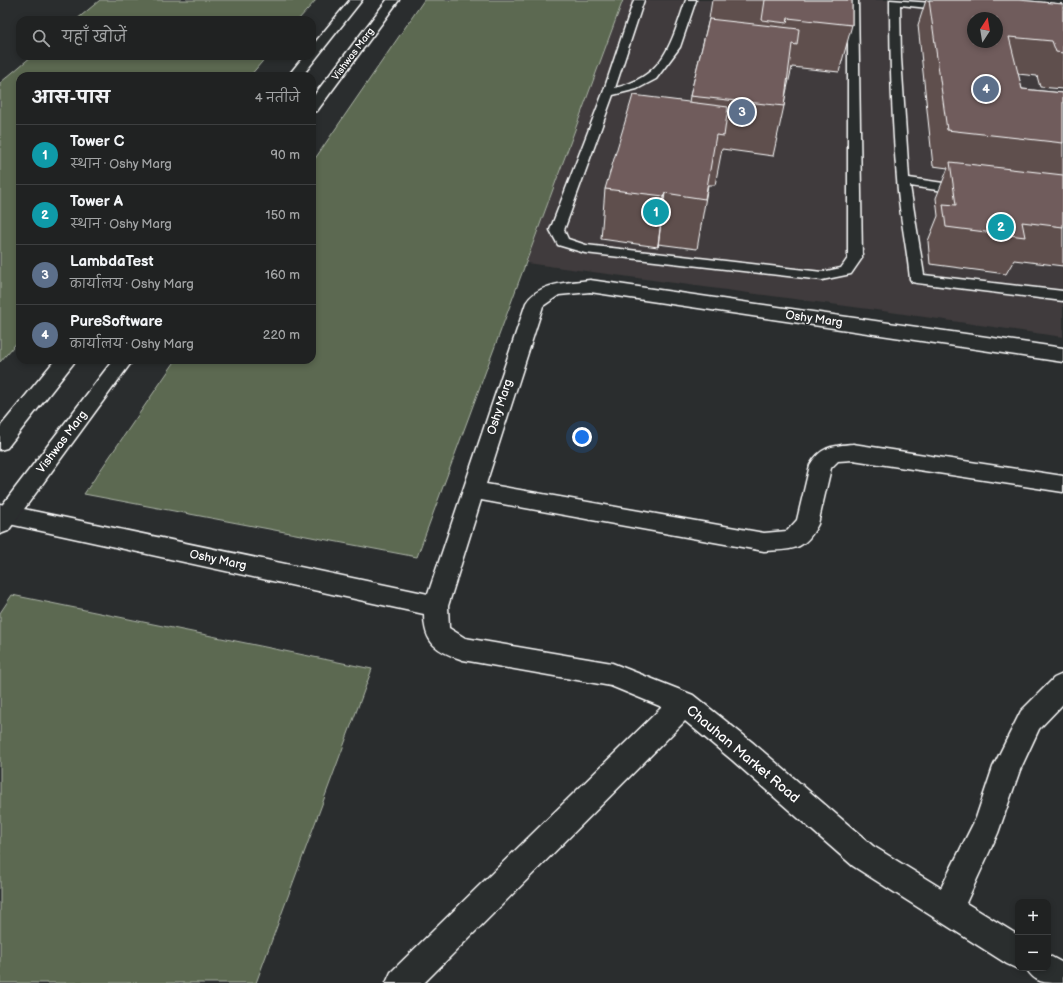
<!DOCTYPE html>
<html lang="hi">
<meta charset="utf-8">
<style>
:root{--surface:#202222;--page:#282a2a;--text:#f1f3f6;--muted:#a2a4a5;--line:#3d3f40;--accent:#ffd166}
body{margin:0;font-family:"Balsamiq Sans","Playpen Sans Deva",sans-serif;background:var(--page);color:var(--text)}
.controls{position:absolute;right:12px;bottom:12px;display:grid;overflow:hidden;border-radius:8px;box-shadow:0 2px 6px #0003}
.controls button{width:36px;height:36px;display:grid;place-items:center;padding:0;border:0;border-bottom:1px solid var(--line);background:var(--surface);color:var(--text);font:20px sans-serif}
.compass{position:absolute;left:967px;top:12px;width:36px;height:36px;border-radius:50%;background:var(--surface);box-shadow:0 2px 6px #0003;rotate:12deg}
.you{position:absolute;left:582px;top:437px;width:14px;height:14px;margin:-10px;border:3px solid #fff;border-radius:50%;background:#1a73e8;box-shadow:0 0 0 6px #1a73e833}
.badge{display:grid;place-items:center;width:26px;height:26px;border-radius:50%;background:var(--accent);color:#fff;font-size:13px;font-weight:700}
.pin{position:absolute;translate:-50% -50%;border:2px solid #fff;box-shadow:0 1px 4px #0006}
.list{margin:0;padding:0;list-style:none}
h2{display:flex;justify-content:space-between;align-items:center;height:52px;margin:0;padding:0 16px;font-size:17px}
h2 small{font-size:13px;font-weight:400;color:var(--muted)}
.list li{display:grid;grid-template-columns:26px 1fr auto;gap:12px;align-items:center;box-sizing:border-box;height:60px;padding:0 16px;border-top:1px solid var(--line)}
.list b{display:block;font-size:15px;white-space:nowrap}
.list p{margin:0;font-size:13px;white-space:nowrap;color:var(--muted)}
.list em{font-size:13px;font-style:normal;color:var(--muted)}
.icon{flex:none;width:22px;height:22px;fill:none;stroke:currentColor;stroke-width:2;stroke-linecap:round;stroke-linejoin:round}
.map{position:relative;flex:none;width:1063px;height:983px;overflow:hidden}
.search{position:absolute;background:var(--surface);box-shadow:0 2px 6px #0003;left:16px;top:16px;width:300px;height:44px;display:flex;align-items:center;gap:10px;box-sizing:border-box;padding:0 14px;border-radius:12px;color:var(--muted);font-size:15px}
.panel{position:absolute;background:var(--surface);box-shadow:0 2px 6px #0003;left:16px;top:72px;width:300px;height:292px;border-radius:12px}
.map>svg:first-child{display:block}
.built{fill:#3f3b3c;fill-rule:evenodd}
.green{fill:#5b6951;stroke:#adb4a8}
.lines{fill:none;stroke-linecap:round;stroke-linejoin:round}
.service-casing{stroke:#fff;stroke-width:3}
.minor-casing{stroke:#fff;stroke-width:3}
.tertiary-casing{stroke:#fff;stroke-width:3}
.service{fill:#2a2d2e;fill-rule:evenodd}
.minor{fill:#2a2d2e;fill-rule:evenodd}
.tertiary{fill:#2a2d2e;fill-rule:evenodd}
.wall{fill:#5f4f4e;stroke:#fff}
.shaded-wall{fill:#4e4040;stroke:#fff}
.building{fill:#6f5c5b;stroke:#fff;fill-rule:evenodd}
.labels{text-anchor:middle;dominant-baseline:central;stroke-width:3;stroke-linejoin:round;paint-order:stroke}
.far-street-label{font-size:10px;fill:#fff;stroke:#2a2d2e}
.street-label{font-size:12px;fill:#fff;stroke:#2a2d2e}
.near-street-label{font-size:14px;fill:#fff;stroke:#2a2d2e}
</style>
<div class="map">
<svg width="1063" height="983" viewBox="0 0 1063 983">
<rect width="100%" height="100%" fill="#2a2d2e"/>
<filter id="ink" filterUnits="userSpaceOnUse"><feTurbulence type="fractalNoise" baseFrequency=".025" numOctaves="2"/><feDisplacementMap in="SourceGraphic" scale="8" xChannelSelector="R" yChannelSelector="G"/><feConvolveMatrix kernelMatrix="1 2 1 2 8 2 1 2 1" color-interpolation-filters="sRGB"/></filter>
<g filter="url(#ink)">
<path class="built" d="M623,0H931L1063,12V337L883,311L526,263ZM973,18H997V42H973Z"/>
<path class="green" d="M100,0H316L298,20H76Z
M424,0H623L417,557L84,494L176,360H312V163Z
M32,56H267L250,76H20V339L0,362V83Z
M12,595L372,669L256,983H0V613Z"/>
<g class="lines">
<defs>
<path id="service" d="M634,0H644L615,88C665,76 671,43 686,0H696L680,47L656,79L637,89L613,95L564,230L568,239L586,245L822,272L841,268L848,258V0H858L862,258L851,274L822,280L585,253L558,245L550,230L603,93Z
M890,0L947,4L952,7L947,10L900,5L901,58L909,178L964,186L968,187L970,190L968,193L964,194L910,186L924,275L1063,291V301L917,283L912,282L910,279C907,246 899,213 897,179C892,120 890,60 890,0Z"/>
<path id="minor" d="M590,280L1063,348V362L590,292L559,295L543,306L486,484L764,533L787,531L797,520L810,465C821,446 833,446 853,444L1063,476V492L853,460L838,461L831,468L818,524C804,552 792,549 764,551L481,500L448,606L449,628L465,638L612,663L693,695L752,742L873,846L941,888L976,818L993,767L1021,711L1054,678L1063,674V704L1039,729L1020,770L998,833L966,903L1018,935V968H1019L1018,969L1007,964L853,866L732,760L685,721L424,983H386L391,972L662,707L611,686L463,660C437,651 424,644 424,614L0,522V504L428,594L526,303C539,282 568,283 590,280Z
M1048,955L1063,963V983C1043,983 1035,983 1026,968H1048Z"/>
<path id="tertiary" d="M350,0H362L302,76H288L304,56H312V46Z
M387,0H399L317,111L312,112V98Z
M55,360H76L7,448L0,450V427Z
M113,360H133L8,531L0,534V508Z"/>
</defs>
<use href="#service" class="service-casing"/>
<use href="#minor" class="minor-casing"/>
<use href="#tertiary" class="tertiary-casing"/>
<use href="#service" class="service"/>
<use href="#minor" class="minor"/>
<use href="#tertiary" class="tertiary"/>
</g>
<path class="wall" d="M712,0H852V25L839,72L792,67L786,93L784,106L773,156L722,149L715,185H708L697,249L658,244V247L601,239L605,189L689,102L690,96L709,19Z
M926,0H1019L1063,4V89L1040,87L1037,76L1018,74L1022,89L1063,93V266L1014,260L1006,274L930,264L928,241L938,216L936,198L948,168L933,166L918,25Z"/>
<path class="shaded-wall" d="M665,193L658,244V247L664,196Z"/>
<path class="building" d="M765,0H852V25L788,18L787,23L762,20Z
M929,0H1019L1063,4V53L1056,52L1052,41L1009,37L1022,89L1063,93V143L947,130ZM973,18H997V42H973Z
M709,19L799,29L797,45L792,44L784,106L690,96Z
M633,95L728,107L724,136L716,135L705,199L665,193L664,196L605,189Z
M950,162L1063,175V227L1022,222L1025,237L946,227L943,204L956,205Z"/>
</g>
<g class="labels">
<g class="far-street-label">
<text transform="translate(353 54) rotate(-53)">Vishwas Marg</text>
</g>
<g class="street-label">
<text transform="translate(814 319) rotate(8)">Oshy Marg</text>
<text transform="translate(500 407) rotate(-72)">Oshy Marg</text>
<text transform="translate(62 442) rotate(-53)">Vishwas Marg</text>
<text transform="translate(218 560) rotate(12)">Oshy Marg</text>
</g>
<g class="near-street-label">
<text transform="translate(743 754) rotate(40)">Chauhan Market Road</text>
</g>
</g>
</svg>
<div class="controls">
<button>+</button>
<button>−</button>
</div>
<svg class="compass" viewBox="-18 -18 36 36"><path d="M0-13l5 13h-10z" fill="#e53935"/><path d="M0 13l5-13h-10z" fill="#a2a4a5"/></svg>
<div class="you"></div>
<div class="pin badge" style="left:656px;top:212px;background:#0f9aa8">1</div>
<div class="pin badge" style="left:1001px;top:227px;background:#0f9aa8">2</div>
<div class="pin badge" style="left:742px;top:112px;background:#5c6f8a">3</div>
<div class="pin badge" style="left:986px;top:89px;background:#5c6f8a">4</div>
<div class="search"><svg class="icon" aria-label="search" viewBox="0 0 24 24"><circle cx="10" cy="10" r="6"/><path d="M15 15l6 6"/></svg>यहाँ खोजें</div>
<section class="panel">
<h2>आस-पास<small>4 नतीजे</small></h2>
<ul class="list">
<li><span class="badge" style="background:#0f9aa8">1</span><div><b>Tower C</b><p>स्थान · Oshy Marg</p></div><em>90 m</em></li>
<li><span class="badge" style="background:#0f9aa8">2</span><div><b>Tower A</b><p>स्थान · Oshy Marg</p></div><em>150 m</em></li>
<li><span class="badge" style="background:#5c6f8a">3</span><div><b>LambdaTest</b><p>कार्यालय · Oshy Marg</p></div><em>160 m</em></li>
<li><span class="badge" style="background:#5c6f8a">4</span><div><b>PureSoftware</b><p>कार्यालय · Oshy Marg</p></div><em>220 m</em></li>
</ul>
</section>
</div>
